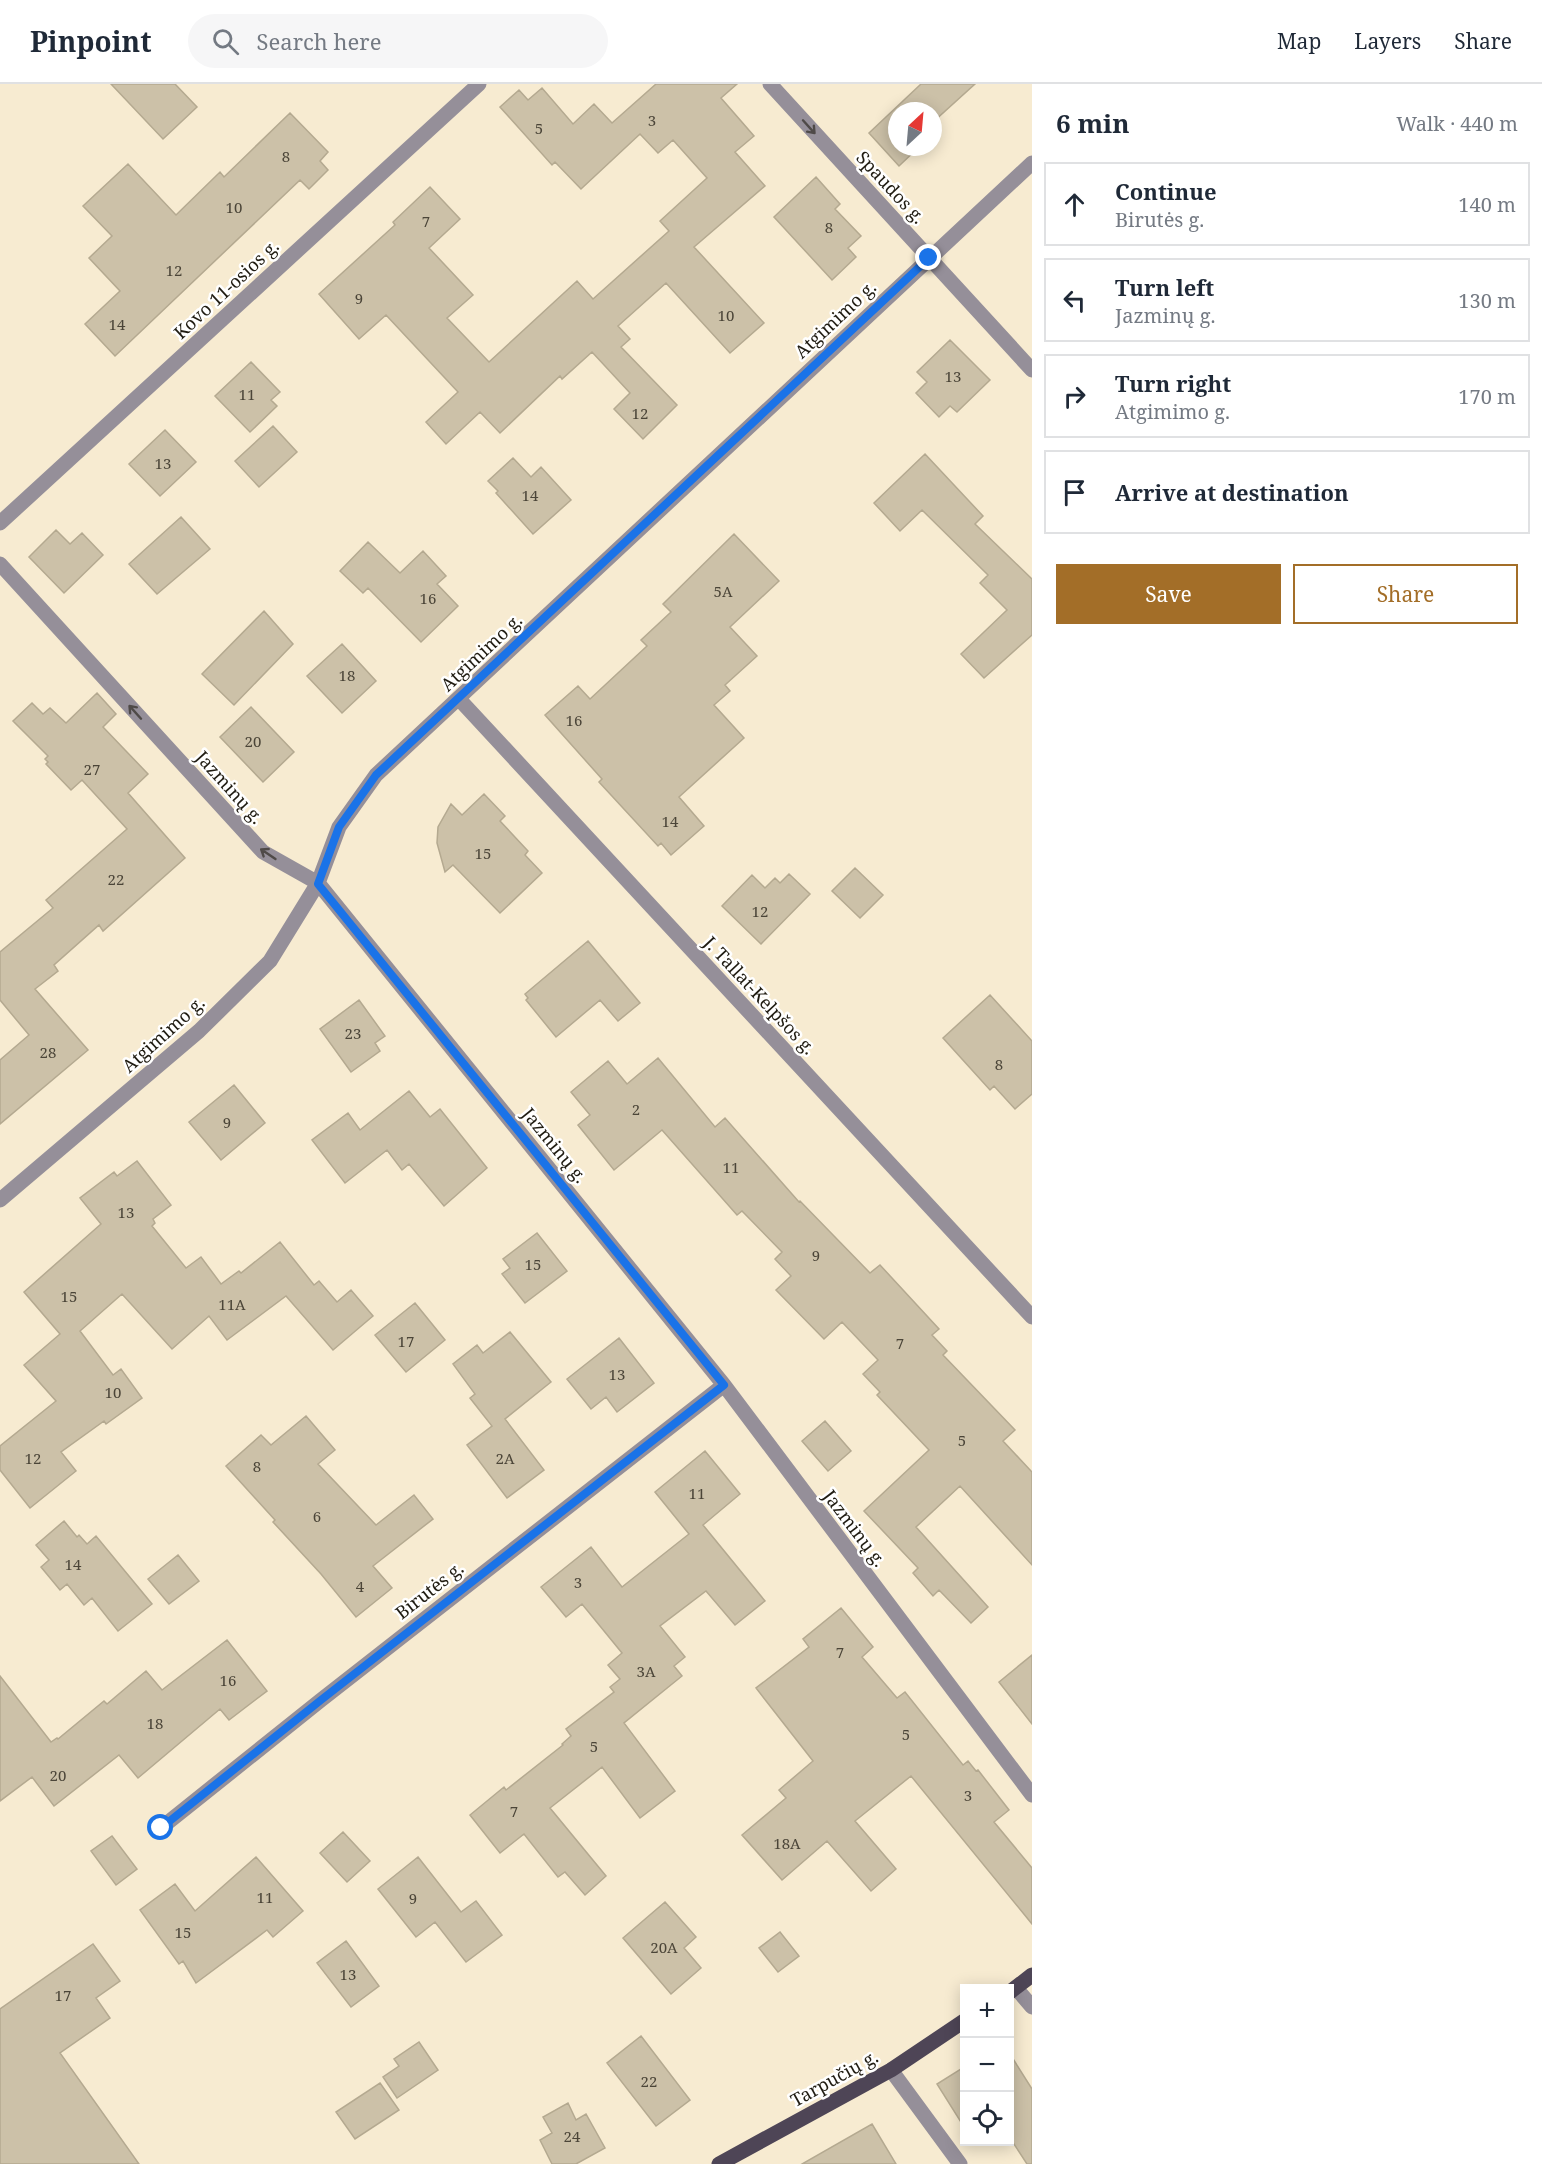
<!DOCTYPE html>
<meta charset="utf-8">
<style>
:root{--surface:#fff;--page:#f6f6f7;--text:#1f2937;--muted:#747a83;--line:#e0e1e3;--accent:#a36e28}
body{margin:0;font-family:"Noto Serif",serif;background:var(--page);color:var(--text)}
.controls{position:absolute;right:18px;bottom:18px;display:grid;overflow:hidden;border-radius:0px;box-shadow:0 3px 15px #0003}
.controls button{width:54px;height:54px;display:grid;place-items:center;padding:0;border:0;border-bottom:2px solid var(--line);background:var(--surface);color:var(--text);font:30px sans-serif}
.compass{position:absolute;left:888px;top:18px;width:54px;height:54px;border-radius:50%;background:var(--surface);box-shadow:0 3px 15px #0003;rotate:26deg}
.stop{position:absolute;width:18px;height:18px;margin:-14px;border:4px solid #1a73e8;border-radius:50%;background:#fff}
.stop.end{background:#1a73e8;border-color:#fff;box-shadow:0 2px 6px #0008}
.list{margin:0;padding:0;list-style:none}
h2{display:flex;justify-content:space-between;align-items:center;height:78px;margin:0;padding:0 24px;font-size:26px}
h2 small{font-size:20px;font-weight:400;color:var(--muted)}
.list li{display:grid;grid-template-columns:39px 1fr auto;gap:18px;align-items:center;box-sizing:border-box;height:84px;margin:0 12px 12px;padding:0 12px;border:2px solid var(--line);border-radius:0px}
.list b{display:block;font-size:22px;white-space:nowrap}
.list p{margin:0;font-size:20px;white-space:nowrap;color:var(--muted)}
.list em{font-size:20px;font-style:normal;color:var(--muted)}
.actions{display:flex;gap:12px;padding:18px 24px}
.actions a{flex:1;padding:14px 0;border:2px solid var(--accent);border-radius:0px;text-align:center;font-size:21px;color:var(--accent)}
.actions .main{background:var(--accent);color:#fff}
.icon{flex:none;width:33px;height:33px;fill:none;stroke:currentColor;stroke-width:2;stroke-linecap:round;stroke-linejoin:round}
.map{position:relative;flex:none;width:1032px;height:2080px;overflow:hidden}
header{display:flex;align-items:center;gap:36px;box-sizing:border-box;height:84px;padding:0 30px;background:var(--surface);border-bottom:2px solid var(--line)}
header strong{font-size:28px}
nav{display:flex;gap:33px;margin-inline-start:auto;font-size:21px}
.search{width:420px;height:54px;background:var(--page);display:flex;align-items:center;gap:15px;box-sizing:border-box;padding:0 21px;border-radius:33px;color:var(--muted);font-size:22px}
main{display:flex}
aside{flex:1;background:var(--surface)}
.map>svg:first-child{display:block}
.building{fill:#ccc1a8;stroke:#b4a990;stroke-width:1.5}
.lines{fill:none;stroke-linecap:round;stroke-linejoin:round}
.minor{stroke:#958f99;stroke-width:15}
.major{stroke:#4e4556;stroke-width:15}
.oneway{stroke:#4f4a48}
.route{stroke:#1a73e8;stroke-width:8}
.labels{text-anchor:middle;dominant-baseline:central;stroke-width:5;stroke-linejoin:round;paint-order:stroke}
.number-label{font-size:15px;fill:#4b4538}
.street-label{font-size:18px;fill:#201c12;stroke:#fff}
</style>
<header>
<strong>Pinpoint</strong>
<div class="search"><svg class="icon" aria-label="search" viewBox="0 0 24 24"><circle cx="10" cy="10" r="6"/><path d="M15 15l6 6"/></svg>Search here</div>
<nav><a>Map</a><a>Layers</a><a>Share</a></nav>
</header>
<main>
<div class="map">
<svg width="1032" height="2080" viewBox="0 0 1032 2080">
<rect width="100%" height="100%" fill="#f7ebd1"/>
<path class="building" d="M111,0H175L197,23L163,55Z
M656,0H737L721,14L754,52L735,68L765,102L694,163L764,239L730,269L666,199L618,242L630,255L621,263L677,321L643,355L614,325L630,309L592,268L562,295L560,292L500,349L480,328L446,360L426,338L458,308L386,231L359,255L319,210L395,141L393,138L430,103L460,135L429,164L473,211L447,234L489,278L577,197L593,215L669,147L660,137L707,94L673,56L658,69L640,50L581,105L555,78L552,81L500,23L519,6L528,16L542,4L573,40L594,20L612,39Z
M921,0H975L933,38V27H897V63H919L899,82L869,49Z
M290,29L328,68L320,77L328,86L309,105L300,96L115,272L85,240L120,207L89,174L112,152L83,122L128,80L176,131L220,88L224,93Z
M816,93L840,120L835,125L861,152L848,164L856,173L832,196L774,133Z
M950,256L990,296L957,328L950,322L939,333L916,309L927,298L917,288Z
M251,278L280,308L271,316L277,322L250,348L215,312Z
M273,342L297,368L259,403L235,377Z
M165,346L196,378L160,412L129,380Z
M925,370L983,432L975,440L1032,495V551L984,594L961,570L1007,526L980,499L988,491L922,426L900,447L874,419Z
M513,374L531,393L541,383L571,416L533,450L496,409L498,407L488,397Z
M181,433L210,465L157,510L129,480Z
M56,446L70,460L82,449L103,471L64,509L29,473Z
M734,450L779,497L730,543L757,572L725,601L730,607L714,621L744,654L679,713L704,742L671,771L661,759L658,762L599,698L602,695L545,631L578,602L590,615L647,562L641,556L671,528L663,520Z
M368,458L400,489L423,467L446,492L437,500L458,522L421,558L368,504L363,509L340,487Z
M264,527L293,560L234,621L202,590Z
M342,560L376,597L342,629L307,592Z
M97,609L116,630L103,643L148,690L128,709L185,774L103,847L99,841L54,881L58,887L35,905L88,966L0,1040V976L29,951L0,916V868L53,824L46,816L127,745L82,696L71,706L46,680L48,678L45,675L48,672L13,637L32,619L43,630L50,624L66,639Z
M251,623L294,668L263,698L220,653Z
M484,710L505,732L500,737L528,767L525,771L542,789L500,829L453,781L445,788L437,759L438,743L451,720L462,731Z
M855,784L883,811L860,834L832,807Z
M789,790L810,810L761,860L722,822L752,791L765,804L775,794L780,799Z
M588,857L640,919L618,937L600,916L556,953L526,916L528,914L525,910Z
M990,911L1032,957V1010L1015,1025L994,1002L990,1006L943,954Z
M359,916L385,952L375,959L380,967L351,988L320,945Z
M658,974L715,1043L725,1034L799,1118L800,1117L870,1189L880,1181L939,1245L932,1251L947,1267L943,1271L1015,1346L1003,1357L1032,1388V1481L960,1402L916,1443L988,1523L971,1539L939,1506L933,1512L913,1489L918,1484L864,1427L929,1366L877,1311L880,1308L863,1290L878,1276L842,1238L824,1255L776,1206L791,1192L775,1175L782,1168L742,1127L737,1131L662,1046L614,1086L578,1041L590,1031L571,1008L608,977L627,1000Z
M234,1001L265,1039L221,1076L189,1038Z
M409,1007L430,1033L440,1025L487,1084L444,1122L409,1080L402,1086L387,1066L345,1099L312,1056L348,1029L360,1046Z
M137,1077L171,1121L153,1135L155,1139L152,1142L186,1184L201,1173L221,1200L239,1187L241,1189L280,1158L314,1201L319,1197L337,1218L351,1206L373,1232L333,1266L286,1212L227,1256L209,1232L172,1265L122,1210L80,1247L113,1291L121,1285L142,1314L106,1340L104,1337L61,1368L76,1387L30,1424L0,1386V1362L56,1317L24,1281L60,1250L24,1208L101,1140L80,1114L114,1088L117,1092Z
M537,1149L567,1187L525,1219L502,1190L510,1184L503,1175Z
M415,1219L445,1256L406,1288L375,1251Z
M510,1248L551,1298L505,1335L544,1386L507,1414L467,1361L492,1342L470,1314L475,1310L453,1280L477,1261L483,1269Z
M619,1254L654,1299L617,1328L606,1313L591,1325L567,1295Z
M306,1332L335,1366L318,1380L376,1441L414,1411L433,1435L373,1482L392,1504L356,1533L321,1490L273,1438L275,1436L226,1382L261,1351L271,1361Z
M825,1337L851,1367L828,1387L802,1357Z
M705,1367L740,1410L703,1441L765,1517L735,1541L706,1507L660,1542L685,1573L674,1582L682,1592L624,1639L675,1707L640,1734L602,1683L550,1724L606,1792L585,1811L565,1788L558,1793L524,1750L500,1769L470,1731L504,1703L506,1706L563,1661L562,1660L571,1652L566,1645L614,1608L610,1603L620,1595L608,1581L622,1569L582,1520L566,1533L541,1503L591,1463L622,1503L689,1450L655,1408Z
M64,1437L77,1453L79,1451L87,1460L96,1452L152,1520L118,1547L92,1514L84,1521L67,1500L60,1506L41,1483L49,1476L36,1461Z
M178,1471L199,1497L169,1520L148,1495Z
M841,1524L873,1563L862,1573L897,1614L905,1608L963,1681L968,1677L976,1687L978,1686L1009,1726L994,1738L1032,1784V1840L911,1692L855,1737L896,1785L871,1807L827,1757L782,1796L742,1751L786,1714L779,1706L813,1677L756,1604L809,1563L803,1555Z
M227,1556L267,1607L229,1636L220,1625L138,1694L119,1671L54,1722L32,1693L0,1717V1592L51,1658L57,1654L58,1655L104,1617L107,1620L146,1587L162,1606Z
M1032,1571V1640L999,1598Z
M343,1748L370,1777L347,1798L320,1769Z
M112,1752L137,1785L116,1801L91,1767Z
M256,1773L303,1827L273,1853L267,1846L196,1899L183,1877L179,1880L140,1826L175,1800L195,1827Z
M418,1773L461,1828L476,1817L502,1851L466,1878L435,1838L416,1853L378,1805Z
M665,1818L696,1853L684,1864L701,1884L671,1910L623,1854Z
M780,1848L799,1872L778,1888L759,1864Z
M346,1857L379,1902L351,1923L317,1879Z
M93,1860L120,1897L96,1914L110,1934L60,1969L139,2080H0V1925Z
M641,1952L690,2016L656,2042L607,1979Z
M419,1958L438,1986L397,2014L383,1993L399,1982L394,1975Z
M1010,1970L1032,2005V2080H1027L1010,2054Z
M964,1983V2043L937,2000Z
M380,1999L399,2026L355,2055L336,2028Z
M568,2019L576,2036L586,2030L605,2064L576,2080H552L540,2056L552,2049L543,2033Z
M872,2040L896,2080H802Z"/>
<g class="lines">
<path class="minor" d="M770,0L1032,286
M0,439L479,0
M0,480L263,768L318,799L724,1301L1032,1711
M459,615L1032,1233
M0,1116L199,947L270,877L318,799L339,743L376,691L1032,79
M161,1744L321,1616L724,1301
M1016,1904L1032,1923
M891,1986L960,2080"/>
<path class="major" d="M1010,1908L1032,1891
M719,2080L891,1986L964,1937"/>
</g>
<defs><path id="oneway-shaft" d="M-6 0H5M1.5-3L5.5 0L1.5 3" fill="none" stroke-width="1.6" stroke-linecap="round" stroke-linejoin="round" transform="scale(1.5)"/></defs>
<g class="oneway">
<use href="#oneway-shaft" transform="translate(809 43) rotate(48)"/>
<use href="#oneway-shaft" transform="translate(135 628) rotate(-132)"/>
<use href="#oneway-shaft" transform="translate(268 770) rotate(-146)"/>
</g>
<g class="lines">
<path class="route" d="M161,1744L321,1616L724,1301L318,800L339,743L376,691L929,174"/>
</g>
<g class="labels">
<g class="number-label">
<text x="652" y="36">3</text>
<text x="539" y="44">5</text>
<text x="286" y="72">8</text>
<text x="234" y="123">10</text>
<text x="426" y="137">7</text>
<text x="829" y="143">8</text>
<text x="174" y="186">12</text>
<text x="359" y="214">9</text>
<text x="726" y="231">10</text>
<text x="117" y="240">14</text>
<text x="953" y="292">13</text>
<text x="247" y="310">11</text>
<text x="640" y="329">12</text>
<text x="163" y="379">13</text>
<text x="530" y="411">14</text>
<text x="723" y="507">5A</text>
<text x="428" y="514">16</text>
<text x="347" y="591">18</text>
<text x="574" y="636">16</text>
<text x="253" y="657">20</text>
<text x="92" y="685">27</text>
<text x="670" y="737">14</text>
<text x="483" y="769">15</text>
<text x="116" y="795">22</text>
<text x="760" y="827">12</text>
<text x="353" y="949">23</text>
<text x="48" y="968">28</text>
<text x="999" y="980">8</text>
<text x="636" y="1025">2</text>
<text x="227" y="1038">9</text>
<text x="731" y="1083">11</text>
<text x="126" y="1128">13</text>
<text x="816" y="1171">9</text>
<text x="533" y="1180">15</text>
<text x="69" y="1212">15</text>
<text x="232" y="1220">11A</text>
<text x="406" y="1257">17</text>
<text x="900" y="1259">7</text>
<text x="617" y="1290">13</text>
<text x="113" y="1308">10</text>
<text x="962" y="1356">5</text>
<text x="33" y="1374">12</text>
<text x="505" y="1374">2A</text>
<text x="257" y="1382">8</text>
<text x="697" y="1409">11</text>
<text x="317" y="1432">6</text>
<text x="73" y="1480">14</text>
<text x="578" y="1498">3</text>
<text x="360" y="1502">4</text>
<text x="840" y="1568">7</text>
<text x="646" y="1587">3A</text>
<text x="228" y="1596">16</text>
<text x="155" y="1639">18</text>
<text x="906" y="1650">5</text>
<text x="594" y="1662">5</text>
<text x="58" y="1691">20</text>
<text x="968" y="1711">3</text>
<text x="514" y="1727">7</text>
<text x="787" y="1759">18A</text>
<text x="265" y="1813">11</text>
<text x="413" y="1814">9</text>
<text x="183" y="1848">15</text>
<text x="664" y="1863">20A</text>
<text x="348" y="1890">13</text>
<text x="63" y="1911">17</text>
<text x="649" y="1997">22</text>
<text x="572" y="2052">24</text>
</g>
<g class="street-label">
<text transform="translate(891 103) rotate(47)">Spaudos g.</text>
<text transform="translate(226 205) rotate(-43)">Kovo 11-osios g.</text>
<text transform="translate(835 235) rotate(-43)">Atgimimo g.</text>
<text transform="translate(481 568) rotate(-43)">Atgimimo g.</text>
<text transform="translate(230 703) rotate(48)">Jazminų g.</text>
<text transform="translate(760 911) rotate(47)">J. Tallat-Kelpšos g.</text>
<text transform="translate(163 950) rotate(-42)">Atgimimo g.</text>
<text transform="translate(555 1061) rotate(51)">Jazminų g.</text>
<text transform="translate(855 1444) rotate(53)">Jazminų g.</text>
<text transform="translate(429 1506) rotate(-38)">Birutės g.</text>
<text transform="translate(834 1994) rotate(-29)">Tarpučių g.</text>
</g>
</g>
</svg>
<div class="controls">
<button>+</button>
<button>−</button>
<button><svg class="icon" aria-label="locate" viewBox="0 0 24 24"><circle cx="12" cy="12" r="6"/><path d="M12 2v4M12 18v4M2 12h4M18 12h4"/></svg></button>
</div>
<svg class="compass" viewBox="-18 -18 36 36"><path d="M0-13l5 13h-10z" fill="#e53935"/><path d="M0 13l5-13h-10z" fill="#747a83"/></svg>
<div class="stop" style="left:161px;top:1744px"></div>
<div class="stop end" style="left:929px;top:174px"></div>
</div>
<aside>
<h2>6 min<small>Walk · 440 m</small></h2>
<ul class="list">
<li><svg class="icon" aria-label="ahead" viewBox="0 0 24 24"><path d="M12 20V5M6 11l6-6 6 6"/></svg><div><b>Continue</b><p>Birutės g.</p></div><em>140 m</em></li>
<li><svg class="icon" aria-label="left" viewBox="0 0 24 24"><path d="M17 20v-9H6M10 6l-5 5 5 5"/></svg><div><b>Turn left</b><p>Jazminų g.</p></div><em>130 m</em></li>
<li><svg class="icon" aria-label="right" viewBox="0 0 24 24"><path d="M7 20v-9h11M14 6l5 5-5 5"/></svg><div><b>Turn right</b><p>Atgimimo g.</p></div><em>170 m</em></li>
<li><svg class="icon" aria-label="arrive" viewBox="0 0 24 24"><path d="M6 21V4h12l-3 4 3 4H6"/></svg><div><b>Arrive at destination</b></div></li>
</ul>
<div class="actions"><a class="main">Save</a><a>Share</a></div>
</aside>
</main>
